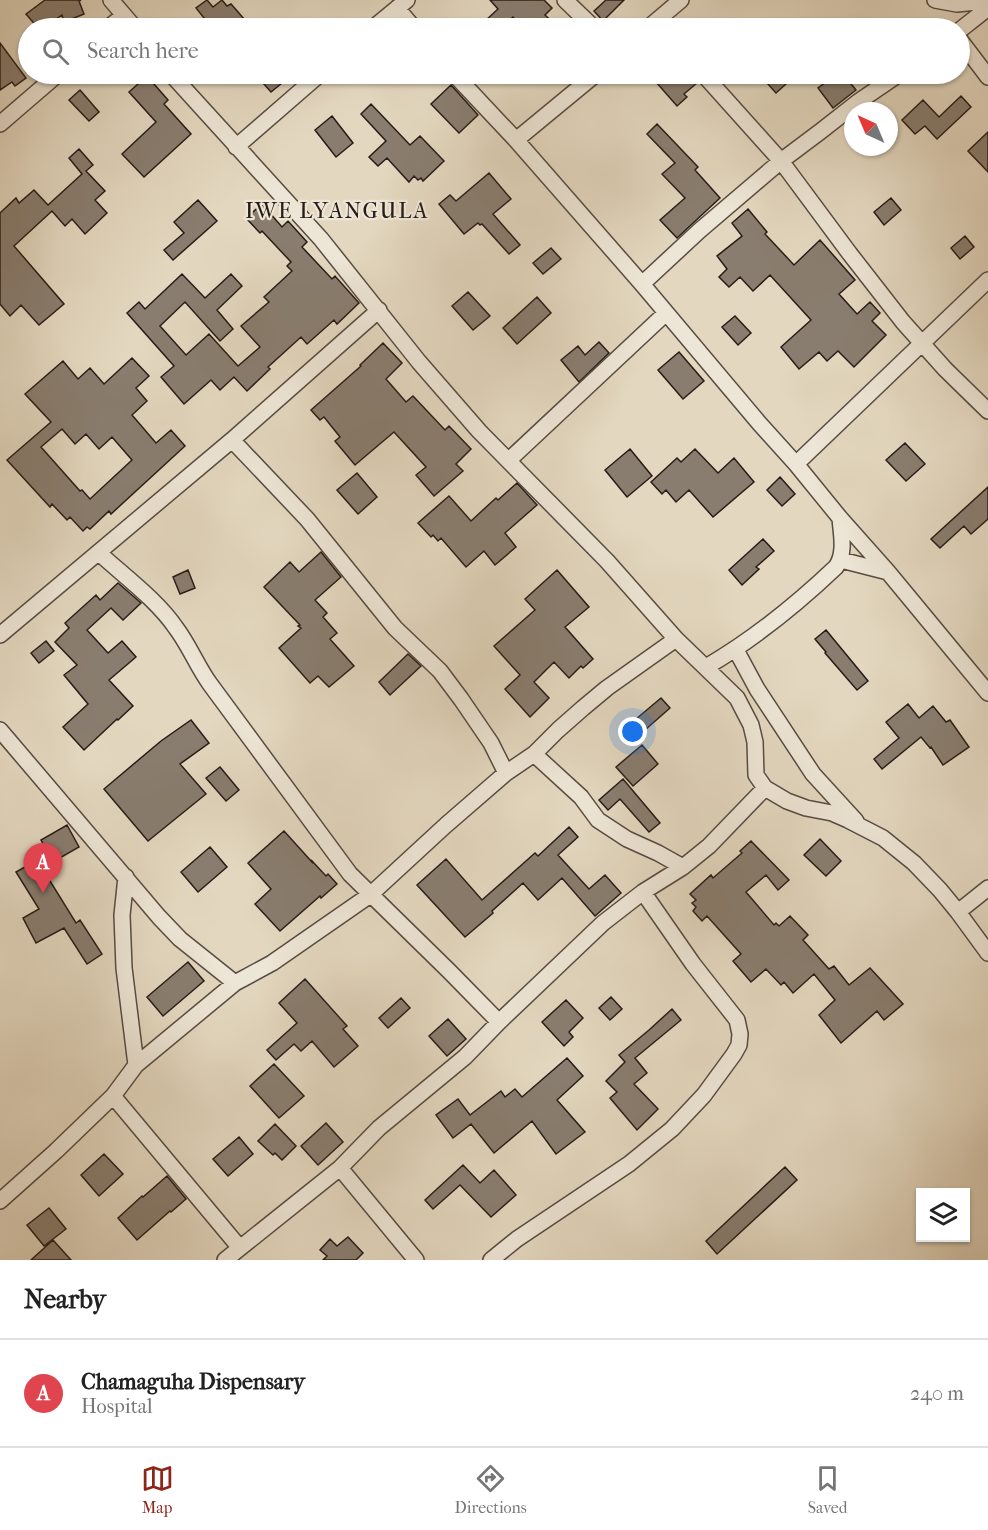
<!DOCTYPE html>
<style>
:root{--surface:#fff;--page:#f2f2f2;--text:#222;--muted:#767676;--line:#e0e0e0;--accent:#8f2418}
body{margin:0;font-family:"IM FELL French Canon",serif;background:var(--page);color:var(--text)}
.controls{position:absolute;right:18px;bottom:18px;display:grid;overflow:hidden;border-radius:0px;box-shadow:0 2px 4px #0004}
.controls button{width:54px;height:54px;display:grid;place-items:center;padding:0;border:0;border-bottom:2px solid var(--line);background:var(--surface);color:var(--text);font:30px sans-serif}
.compass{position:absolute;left:844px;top:102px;width:54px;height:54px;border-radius:50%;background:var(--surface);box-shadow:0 2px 4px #0004;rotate:316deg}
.you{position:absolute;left:633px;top:732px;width:21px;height:21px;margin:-15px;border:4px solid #fff;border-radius:50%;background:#1a73e8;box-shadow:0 0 0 9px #1a73e833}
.badge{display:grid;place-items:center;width:39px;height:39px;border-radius:50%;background:var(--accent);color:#fff;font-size:20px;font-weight:700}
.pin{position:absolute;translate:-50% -50px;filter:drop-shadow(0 2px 3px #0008)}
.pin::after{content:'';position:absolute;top:32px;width:21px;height:18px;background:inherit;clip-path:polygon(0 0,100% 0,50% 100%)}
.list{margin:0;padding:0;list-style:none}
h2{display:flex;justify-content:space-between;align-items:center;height:78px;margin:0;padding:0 24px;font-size:26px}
h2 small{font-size:20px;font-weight:400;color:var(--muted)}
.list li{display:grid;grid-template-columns:39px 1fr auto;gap:18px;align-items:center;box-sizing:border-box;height:108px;padding:0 24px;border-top:2px solid var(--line)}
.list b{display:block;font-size:22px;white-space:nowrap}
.list p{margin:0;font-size:20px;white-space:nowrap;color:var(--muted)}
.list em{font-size:20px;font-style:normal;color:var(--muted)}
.icon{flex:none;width:33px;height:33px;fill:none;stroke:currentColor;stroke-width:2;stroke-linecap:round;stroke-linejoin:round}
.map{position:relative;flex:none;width:988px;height:1260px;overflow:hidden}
.search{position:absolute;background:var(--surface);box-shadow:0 2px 4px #0004;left:18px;right:18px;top:18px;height:66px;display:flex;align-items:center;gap:15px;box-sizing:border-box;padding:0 21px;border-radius:33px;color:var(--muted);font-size:22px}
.sheet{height:186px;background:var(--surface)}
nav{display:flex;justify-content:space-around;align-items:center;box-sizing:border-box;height:84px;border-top:2px solid var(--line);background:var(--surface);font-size:16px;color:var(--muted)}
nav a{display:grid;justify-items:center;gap:3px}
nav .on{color:var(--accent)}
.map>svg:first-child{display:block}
.building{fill:#897d6f;stroke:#281c18;stroke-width:1.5;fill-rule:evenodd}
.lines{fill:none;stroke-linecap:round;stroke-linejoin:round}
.street-casing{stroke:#574b42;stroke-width:18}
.street{stroke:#ede5d5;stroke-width:15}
.labels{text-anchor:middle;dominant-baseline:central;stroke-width:4.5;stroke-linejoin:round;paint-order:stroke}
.quarter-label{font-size:22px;letter-spacing:1.5px;fill:#281c18;stroke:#ede5d5}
</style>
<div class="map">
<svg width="988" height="1260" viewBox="0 0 988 1260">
<rect width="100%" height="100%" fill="#e3d7bf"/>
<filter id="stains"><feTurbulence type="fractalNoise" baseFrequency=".00333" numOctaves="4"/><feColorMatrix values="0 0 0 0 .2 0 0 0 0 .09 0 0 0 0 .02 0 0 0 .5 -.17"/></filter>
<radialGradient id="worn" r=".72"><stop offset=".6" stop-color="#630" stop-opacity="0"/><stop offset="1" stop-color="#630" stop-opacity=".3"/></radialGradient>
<path class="building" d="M45,0H81L79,1L84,14L64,22L62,15L44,28H38L26,14Z
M207,0L213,7L222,0L227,6L231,4L252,28H212L196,8Z
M490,0H544L552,8L545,15L559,28H523L513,17L501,28H492L485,21L498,9Z
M606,0H624L603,21L594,11Z
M0,43L26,78L15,86L12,82L0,90Z
M255,74H293L271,92Z
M665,74H689L697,83L684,94L687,97L677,106L656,82Z
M759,74H797L776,93Z
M837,74H843L856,90L833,108L818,88Z
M147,76L168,100L164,104L191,134L144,177L122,154L156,122L129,92Z
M451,85L478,115L459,133L431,104Z
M80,90L99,112L89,121L69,100Z
M961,96L971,107L937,139L925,126L915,134L902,120L923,100L939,117Z
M371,104L410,145L420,136L444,161L423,181L421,178L418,180L414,176L409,182L387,158L378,166L369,157L386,141L361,114Z
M332,116L353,143L336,157L315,130Z
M657,124L698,167L695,170L720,198L677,238L660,220L685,198L662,174L675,163L647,134Z
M988,132V172L968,151Z
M79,149L93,165L86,171L105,191L95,200L107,213L85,234L72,219L65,226L52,211L14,246L64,304L39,325L21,305L10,316L0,304V213L16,198L19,203L34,190L48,205L82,174L69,158Z
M489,173L511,199L493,214L520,245L509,254L482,224L480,225L478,223L464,234L439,204L450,195L456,201Z
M891,198L901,210L884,225L874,212Z
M198,200L217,221L173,260L164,250L184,233L174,222Z
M262,204L282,227L288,221L307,242L302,247L332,279L335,276L359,303L337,324L334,320L307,344L301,337L268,367L270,369L247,391L234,377L220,390L211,380L184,404L161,377L174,366L127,313L139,302L145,309L182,274L205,298L231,274L242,286L217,310L233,329L220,341L185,302L160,326L186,355L209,334L238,366L260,347L241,326L269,302L264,297L292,271L287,266L291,262L262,231L260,233L246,218Z
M748,209L767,232L765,234L794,265L820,240L855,280L839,294L857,314L870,302L880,313L872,321L886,335L854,367L838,351L827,361L819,352L799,369L781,347L811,320L770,275L753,291L740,277L729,287L719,277L727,269L717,256L742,236L732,223Z
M965,236L974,247L960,259L951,248Z
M551,248L561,259L543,274L533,263Z
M468,292L490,316L473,330L452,306Z
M537,297L551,313L517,344L503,328Z
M735,316L751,333L738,345L722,327Z
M599,342L609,353L579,382L561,360L578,346L585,355Z
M383,343L402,363L386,379L406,402L413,396L445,430L449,426L471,449L456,464L463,471L434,496L416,475L426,467L394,432L355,465L335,441L340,437L324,417L320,420L311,410L361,366L360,365Z
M679,352L704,381L683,399L658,370Z
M132,358L149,376L136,388L147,401L132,415L156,443L171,430L185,446L111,514L109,511L90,529L87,527L83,531L70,517L67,520L52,504L50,507L7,460L51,422L25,394L63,361L78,379L90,368L104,384ZM62,429L75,444L86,434L99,449L112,437L132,460L90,499L82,490L80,491L41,447Z
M905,443L925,464L906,481L886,460Z
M630,449L652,476L627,497L605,470Z
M695,449L718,473L734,458L754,482L713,517L689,490L676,502L666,490L662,494L651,482L677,458L681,462Z
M357,473L377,497L358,514L337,490Z
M780,477L795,494L782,506L767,490Z
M517,483L537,505L505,533L516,547L495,565L484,551L466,567L441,538L438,541L433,535L431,537L418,523L449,496L471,521L496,498L498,500Z
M988,487V519L971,534L964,526L940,548L931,539Z
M763,539L774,551L756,567L759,569L742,585L729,570Z
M321,552L341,577L315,600L327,613L323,617L337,633L330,639L354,666L329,687L318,676L310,683L279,648L301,628L298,626L300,625L264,587L290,562L299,572Z
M188,570L195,588L180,594L173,577Z
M557,570L589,607L565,627L593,659L583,668L581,666L569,678L554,662L534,682L549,698L530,717L505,689L520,675L494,646L535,610L525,599Z
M118,583L141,603L123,620L111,608L87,630L108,653L122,641L136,657L109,680L133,706L118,720L117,719L84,750L63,727L88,704L64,675L77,665L55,642L69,628L65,623L96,595L100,600Z
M826,630L868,681L857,690L825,653L826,652L815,639Z
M46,641L54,651L39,663L31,653Z
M408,654L421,666L390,695L379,682Z
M661,698L670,708L645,730L636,719Z
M908,704L919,718L933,706L946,722L950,720L969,747L943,765L931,747L930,748L921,737L882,769L874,759L899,738L886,722Z
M191,720L209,743L180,764L206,794L148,841L104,789L161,741Z
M642,745L658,764L633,786L616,767Z
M220,767L239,790L226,801L206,778Z
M623,779L660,823L649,832L620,799L608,810L599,800Z
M67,825L79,847L53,862L41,840Z
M569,827L578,837L558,855L589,889L605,875L621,893L595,916L562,878L538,900L523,883L492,911L493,913L465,937L417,885L446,859L482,900L535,853L538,856Z
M284,831L312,862V861L326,876L328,874L337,884L321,898L320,896L280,931L255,904L271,889L248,863Z
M820,839L841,861L826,876L804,855Z
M751,841L789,880L778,890L766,875L746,892L774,925L776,923L779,926L790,916L808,935L803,940L829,969L834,966L849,985L870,968L903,1004L884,1020L877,1011L841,1043L819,1015L835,1000L814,974L793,993L784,982L781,985L766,969L751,982L733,961L741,954L707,916L702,921L693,911L696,907L692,903L696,900L690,894L711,875L713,878L742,853L740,851Z
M210,847L227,867L198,892L181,872Z
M37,860L76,923L80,920L102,954L87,964L64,928L36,943L23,918L39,909L16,872Z
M188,962L204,981L163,1016L147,997Z
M305,979L347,1026L343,1029L358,1046L334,1067L312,1041L301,1051L294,1044L276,1060L267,1050L297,1023L279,1003Z
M611,997L622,1009L610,1020L599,1008Z
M401,998L410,1008L388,1028L379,1018Z
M566,1000L583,1018L569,1032L573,1037L564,1046L542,1022Z
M672,1009L681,1020L635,1058L647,1073L634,1084L658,1109L637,1130L610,1098L617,1092L606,1081L625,1062L619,1055L649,1030Z
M448,1019L466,1039L447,1056L429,1036Z
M567,1058L583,1076L557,1100L585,1132L556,1154L532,1121L494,1153L471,1124L453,1138L436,1115L458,1099L470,1115L501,1091L505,1097L515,1089L522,1097Z
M274,1064L304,1096L279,1118L250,1086Z
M326,1123L343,1142L318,1165L301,1146Z
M275,1124L296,1146L282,1160L275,1153L273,1155L258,1141Z
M239,1137L253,1154L228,1176L213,1159Z
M104,1154L123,1174L99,1196L81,1175Z
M463,1165L480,1183L494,1170L516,1195L491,1217L460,1185L433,1209L425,1200Z
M785,1167L797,1180L717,1254L706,1241Z
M167,1176L186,1199L171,1212L170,1211L137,1240L118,1218L142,1196L143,1197Z
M49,1208L66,1229L44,1246L27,1225Z
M348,1237L363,1253L356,1260H323L327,1256L320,1250L330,1239L337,1246Z
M53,1240L71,1260H31Z"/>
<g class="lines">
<defs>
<path id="street" d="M111,0L135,28
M565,0L594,28
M935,0L957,4L988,1
M397,8L414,28
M108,28L124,15
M373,28L407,0
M648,28L681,0
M960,30L988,8
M960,40L988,77
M171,74L321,239L419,362L479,431L607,561L676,639L737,698L751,725L755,742L756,775L765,788L787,801L806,808L832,813L848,820L883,838L914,863L940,890L958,912L988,953
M454,74L516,140L642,284L759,423L796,464L840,518L888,572L988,693
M703,74L781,161L850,254L903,322L945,369L988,411
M0,124L58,74
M516,140L596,74
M236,147L320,74
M642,284L699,231L781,161L821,131L858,102L899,74
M232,440L307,519L395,628L440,671L461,699L491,743L506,773
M509,460L666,313
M796,464L988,280
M99,553C124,576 157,600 176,628C189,645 197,666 210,684L350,874L450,972L499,1022
M841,560L888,572
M0,635L232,440L379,310
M736,650L757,689L813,774L856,821
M706,667C754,639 796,605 836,567C846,553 841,533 840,518
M0,730L159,917L180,939L235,983
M534,754L581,797L598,820L627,839L658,853L683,867
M126,877L122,915L124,968L136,1065
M958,912L988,888
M113,1096L240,1248
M340,1168L416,1260
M0,1201L56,1151L113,1096L136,1065L235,983L272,963L370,895L446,825L506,773L534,754L558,730L583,708L607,688L676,639
M225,1260L340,1168L379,1128L465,1057L499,1022L603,923L643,892L683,867L709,846L765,788
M491,1260L517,1239L629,1164L672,1129L704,1095L734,1054L739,1045L740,1034L737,1020L693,964L643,892"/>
</defs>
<use href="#street" class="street-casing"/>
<use href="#street" class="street"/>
</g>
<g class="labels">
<g class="quarter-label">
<text x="337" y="211">IWE LYANGULA</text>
</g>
</g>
<rect width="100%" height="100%" filter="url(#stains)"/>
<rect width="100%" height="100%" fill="url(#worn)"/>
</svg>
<div class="controls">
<button><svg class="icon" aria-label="layers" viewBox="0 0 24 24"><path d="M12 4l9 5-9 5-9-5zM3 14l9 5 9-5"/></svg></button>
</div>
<svg class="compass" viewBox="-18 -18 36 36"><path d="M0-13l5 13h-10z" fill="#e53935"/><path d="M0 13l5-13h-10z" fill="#767676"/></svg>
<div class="you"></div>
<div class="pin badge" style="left:43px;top:893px;background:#e0444e">A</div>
<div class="search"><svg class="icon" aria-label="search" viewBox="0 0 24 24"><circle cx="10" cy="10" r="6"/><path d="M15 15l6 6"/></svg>Search here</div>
</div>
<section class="sheet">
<h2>Nearby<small></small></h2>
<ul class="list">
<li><span class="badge" style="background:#e0444e">A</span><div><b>Chamaguha Dispensary</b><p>Hospital</p></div><em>240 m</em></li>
</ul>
</section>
<nav>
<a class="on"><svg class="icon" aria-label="map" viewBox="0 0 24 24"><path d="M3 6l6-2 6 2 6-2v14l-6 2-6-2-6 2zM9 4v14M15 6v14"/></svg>Map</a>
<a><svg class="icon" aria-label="directions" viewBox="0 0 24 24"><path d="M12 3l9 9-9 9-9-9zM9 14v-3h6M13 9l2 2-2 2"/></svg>Directions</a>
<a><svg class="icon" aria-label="saved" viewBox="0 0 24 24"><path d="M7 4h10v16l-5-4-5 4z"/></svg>Saved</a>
</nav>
